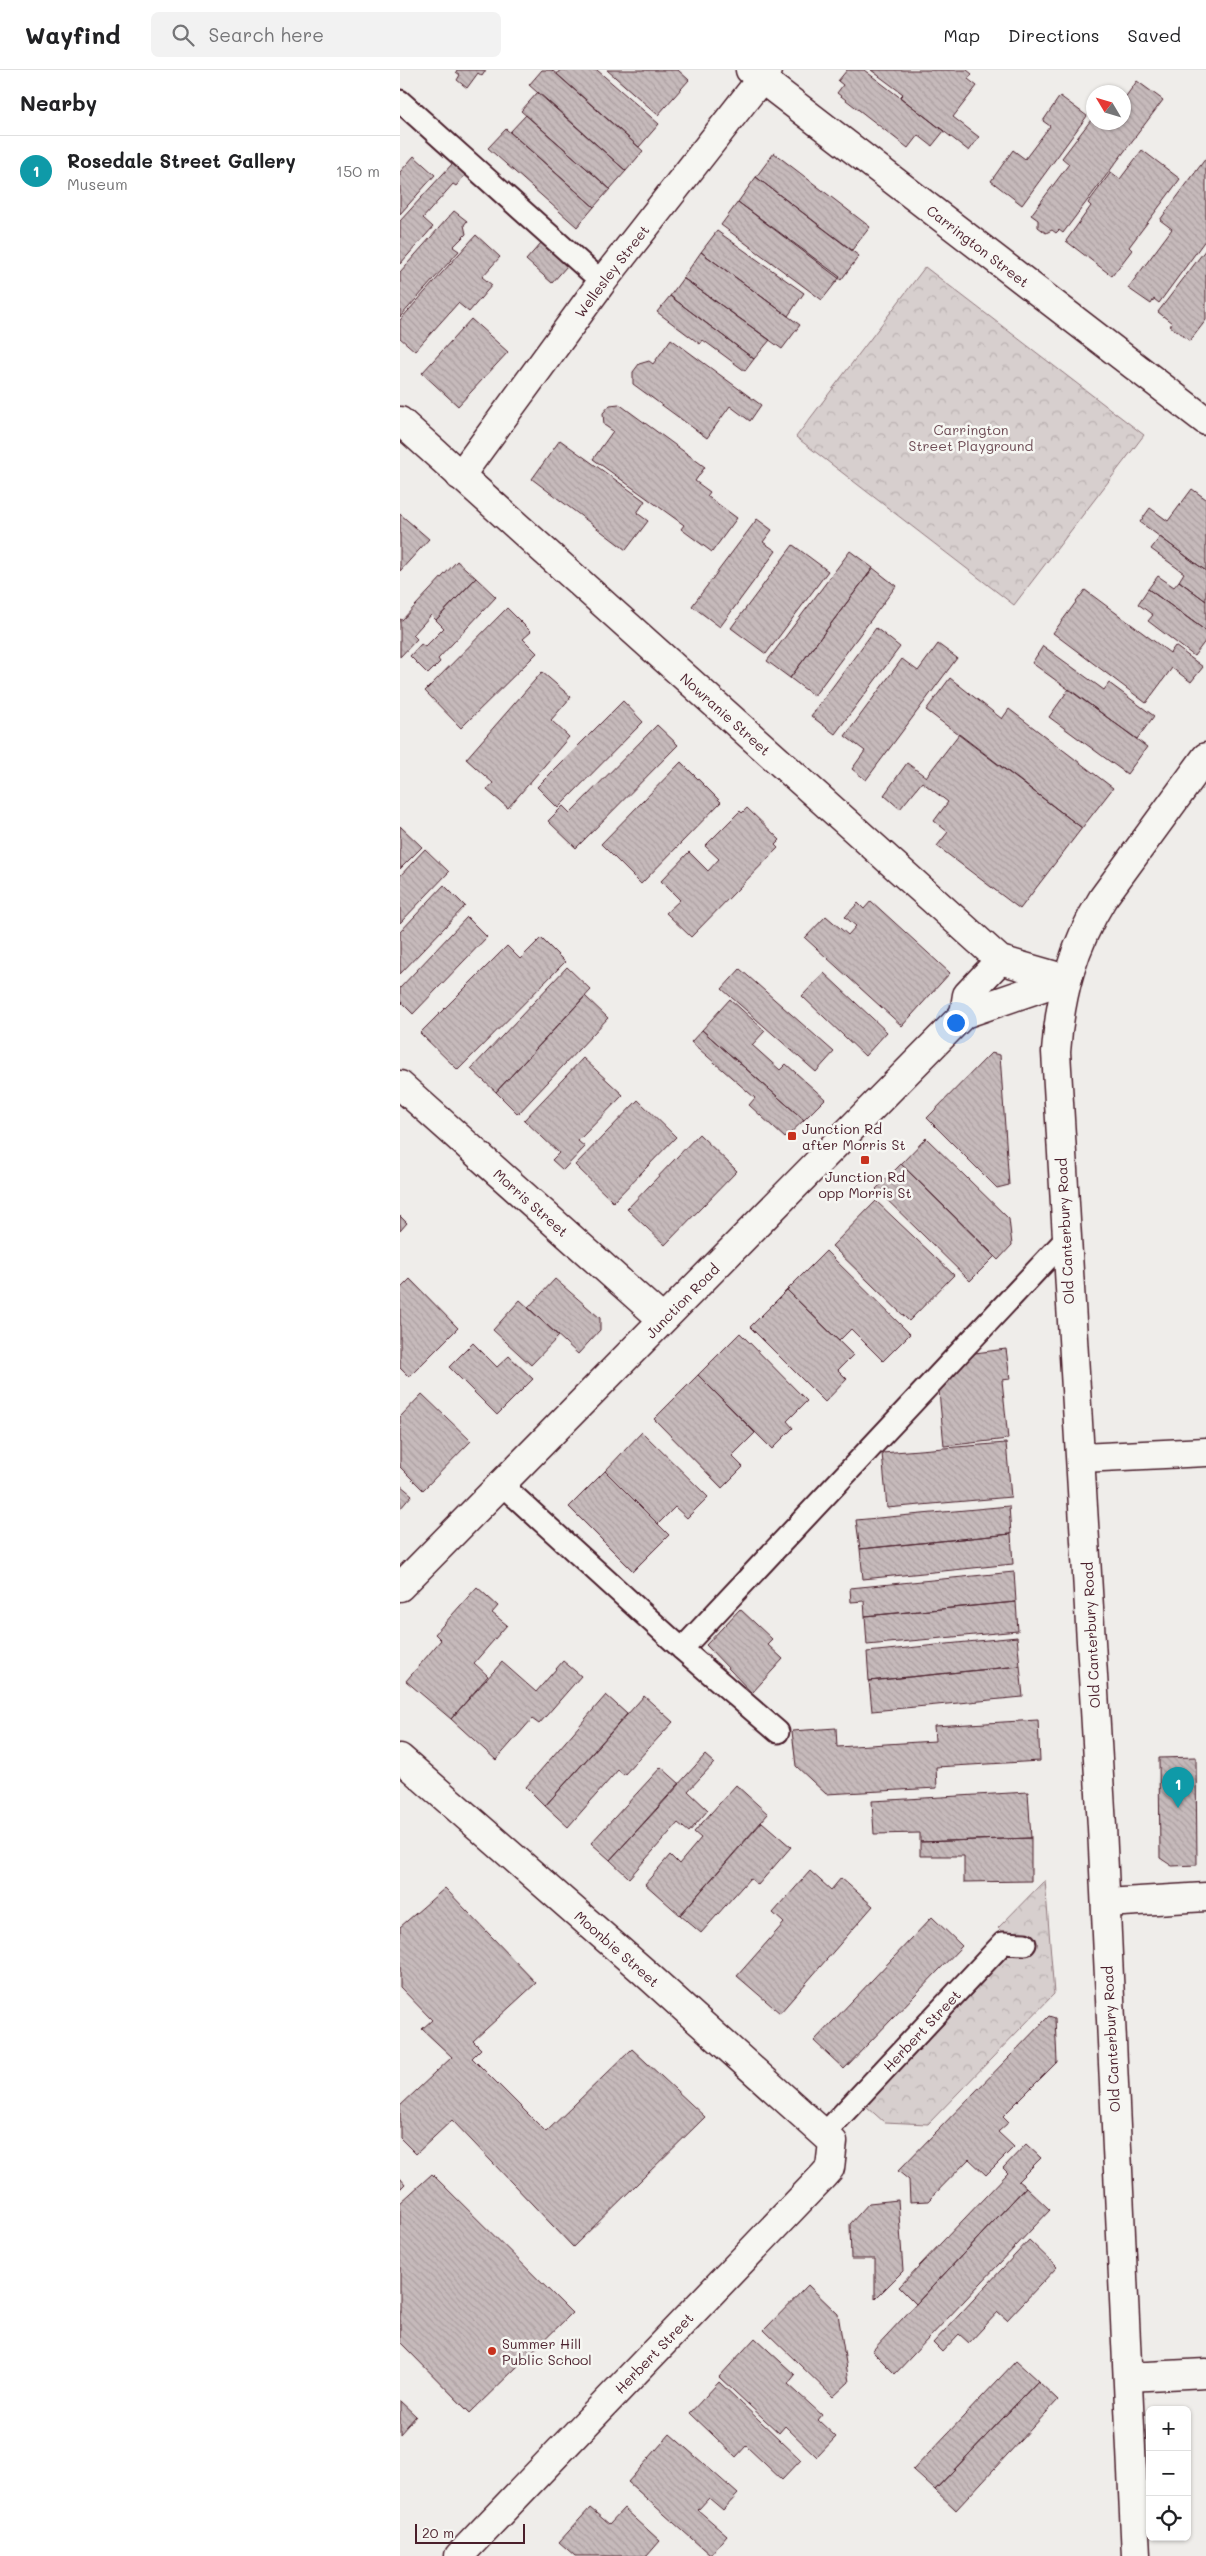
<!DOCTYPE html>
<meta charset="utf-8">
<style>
:root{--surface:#fff;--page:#f2f2f2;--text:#202124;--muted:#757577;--line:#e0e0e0;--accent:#c8321e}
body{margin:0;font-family:Mali,sans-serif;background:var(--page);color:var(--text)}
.controls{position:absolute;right:15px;bottom:15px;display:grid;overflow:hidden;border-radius:8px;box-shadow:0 1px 4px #0004}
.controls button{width:45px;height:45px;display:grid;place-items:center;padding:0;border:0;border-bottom:1px solid var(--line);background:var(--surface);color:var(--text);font:25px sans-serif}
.compass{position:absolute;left:686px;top:15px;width:45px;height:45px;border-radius:50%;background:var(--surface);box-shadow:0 1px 4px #0004;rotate:308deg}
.scale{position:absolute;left:15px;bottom:12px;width:110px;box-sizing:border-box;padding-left:5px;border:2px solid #4a1f2b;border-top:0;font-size:14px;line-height:18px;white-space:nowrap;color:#4a1f2b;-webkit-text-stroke:4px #f6f6f2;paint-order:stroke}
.you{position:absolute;left:555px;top:952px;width:18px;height:18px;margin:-12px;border:4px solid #fff;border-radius:50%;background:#1a73e8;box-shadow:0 0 0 8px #1a73e833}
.badge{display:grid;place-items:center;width:32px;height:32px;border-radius:50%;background:var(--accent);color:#fff;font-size:16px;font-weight:700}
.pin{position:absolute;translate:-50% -41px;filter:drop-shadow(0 1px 2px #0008)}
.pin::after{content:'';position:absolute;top:26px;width:18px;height:15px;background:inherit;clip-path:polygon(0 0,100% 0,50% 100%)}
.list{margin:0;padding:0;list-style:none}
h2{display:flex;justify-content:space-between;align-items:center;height:65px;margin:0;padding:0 20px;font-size:21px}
h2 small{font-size:16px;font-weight:400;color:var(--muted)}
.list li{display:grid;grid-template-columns:32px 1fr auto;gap:15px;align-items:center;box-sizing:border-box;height:70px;padding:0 20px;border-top:1px solid var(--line)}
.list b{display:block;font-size:19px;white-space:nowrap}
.list p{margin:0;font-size:16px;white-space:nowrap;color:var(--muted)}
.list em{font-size:16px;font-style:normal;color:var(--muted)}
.icon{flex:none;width:28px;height:28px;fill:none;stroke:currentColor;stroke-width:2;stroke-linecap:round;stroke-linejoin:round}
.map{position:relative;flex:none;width:806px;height:2486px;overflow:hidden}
header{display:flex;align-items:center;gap:30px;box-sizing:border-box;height:70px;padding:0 25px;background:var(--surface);border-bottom:1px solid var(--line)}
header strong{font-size:24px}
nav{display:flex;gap:28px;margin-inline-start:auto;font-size:18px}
.search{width:350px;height:45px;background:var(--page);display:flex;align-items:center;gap:12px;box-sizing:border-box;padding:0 18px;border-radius:8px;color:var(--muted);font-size:19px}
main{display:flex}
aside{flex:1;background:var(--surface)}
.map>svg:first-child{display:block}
.park{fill:url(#park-crowns);stroke:#90777c}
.building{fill:url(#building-back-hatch);stroke:#4a1f2b}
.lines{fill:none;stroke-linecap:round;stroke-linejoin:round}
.lane-casing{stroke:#4a1f2b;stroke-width:25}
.street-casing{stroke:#4a1f2b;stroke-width:31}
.primary-casing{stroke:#4a1f2b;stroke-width:31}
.lane{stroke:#f6f6f2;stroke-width:21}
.street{stroke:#f6f6f2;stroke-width:28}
.primary{stroke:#f6f6f2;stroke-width:28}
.poi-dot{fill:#c8321e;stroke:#f6f6f2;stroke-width:2}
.labels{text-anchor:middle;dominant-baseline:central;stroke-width:5;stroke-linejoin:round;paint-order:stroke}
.street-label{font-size:14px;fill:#4a1f2b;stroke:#f6f6f2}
.park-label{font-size:14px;fill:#6d4b54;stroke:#f6f6f2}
.poi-label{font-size:14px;fill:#4a1f2b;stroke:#f6f6f2;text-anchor:start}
</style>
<header>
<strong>Wayfind</strong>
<div class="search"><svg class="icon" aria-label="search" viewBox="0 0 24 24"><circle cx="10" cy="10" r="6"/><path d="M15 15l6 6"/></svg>Search here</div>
<nav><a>Map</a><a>Directions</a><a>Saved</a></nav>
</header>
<main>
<aside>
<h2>Nearby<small></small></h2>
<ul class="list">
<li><span class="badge" style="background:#0f9aa8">1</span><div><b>Rosedale Street Gallery</b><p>Museum</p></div><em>150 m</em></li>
</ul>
</aside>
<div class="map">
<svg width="806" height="2486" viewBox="0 0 806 2486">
<defs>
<pattern id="park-crowns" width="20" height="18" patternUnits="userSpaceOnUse" patternTransform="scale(1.25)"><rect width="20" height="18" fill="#d7cfce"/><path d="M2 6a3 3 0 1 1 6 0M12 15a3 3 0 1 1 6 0" fill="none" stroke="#bab1b1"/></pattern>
<pattern id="building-back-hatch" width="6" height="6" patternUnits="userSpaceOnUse" patternTransform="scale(1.25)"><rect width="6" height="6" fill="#c6babb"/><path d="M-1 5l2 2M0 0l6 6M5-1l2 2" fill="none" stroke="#ac9fa1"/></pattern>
</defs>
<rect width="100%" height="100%" fill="#efedea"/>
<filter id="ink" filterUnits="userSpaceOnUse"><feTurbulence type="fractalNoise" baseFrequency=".02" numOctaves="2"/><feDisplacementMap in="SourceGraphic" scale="10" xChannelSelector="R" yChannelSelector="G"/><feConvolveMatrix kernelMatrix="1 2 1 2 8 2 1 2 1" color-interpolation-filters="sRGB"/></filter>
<g filter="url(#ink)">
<path class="park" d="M525,197L744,365L614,535L396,367Z
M645,1810L654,1924L528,2054L484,2052L466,2036L617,1876L598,1858Z"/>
<path class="building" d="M57,0H86L82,6L78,3L67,18L57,10L60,5L56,2Z
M142,0H152L243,81L226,101L129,15Z
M160,0H197L259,54L239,77L157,4Z
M207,0H278L289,10L258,45Z
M447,0H464L544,61L532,76L518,65L508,78L437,23L443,15L438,11Z
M471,0H567L572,4L568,9L577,16L553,47L579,67L569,81L500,27L503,24Z
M737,11L763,30L663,163L659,160L656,163L652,160L646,163L638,157V150L631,145L669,94L662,88L694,46V52H724V29Z
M138,22L226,101L210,119L121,41Z
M660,26L687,46L622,135L591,111L613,80L625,89L650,56L643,51Z
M126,45L210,119L194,137L110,62Z
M106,59L194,137L177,157L88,78Z
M742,80L780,109L729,177L732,180L712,206L666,171L691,136L688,133L711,102L720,109Z
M374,83L470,157L452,180L356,107Z
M14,86L35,105L0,144V102Z
M806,88V169L759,233L754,229L751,234L728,218L772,159L760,150Z
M53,93L66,104L56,116L53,114L23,148L33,157L0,194V151Z
M356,107L459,186L441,210L338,132Z
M338,132L440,207L422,230L321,155Z
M54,141L67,151L64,155L66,164L53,177L59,181L0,247V202Z
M317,161L404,223L388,246L301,182Z
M76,165L100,187L82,207L92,215L69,242L58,233L15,281L0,268V250Z
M141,173L167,196L152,213L126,190Z
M806,179V250L790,271L770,256L772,253L758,242Z
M301,182L400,255L382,279L283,208Z
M283,208L370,270L354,289L270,226Z
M270,226L354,289L345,301L303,270L300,274L257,242Z
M71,249L108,282L58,336L22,303Z
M271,269L361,335L350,351L330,336L307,368L233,314V302L239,294L249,291L253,294Z
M219,334L305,397L295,411L310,422L307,426L337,448L312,482L281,459L284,455L193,389L213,361L204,355L203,343L210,335Z
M160,370L245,431L237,443L248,451L226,480L132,409Z
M792,419L806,429V501L740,452L750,438L768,451Z
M0,444L29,469L0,501Z
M357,449L372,460L363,472L376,481L320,557L292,536Z
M760,467L806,501V531L779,511L784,503L751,479Z
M393,475L428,501L366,584L331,558Z
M450,481L473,498L390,608L367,591Z
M57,491L76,508L36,550L31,545L13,565L17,569L0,587V549L2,550Z
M473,498L496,516L414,626L390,608Z
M758,506L774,517L779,511L806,531V561L748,519Z
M76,508L96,527L38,589L40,592L28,604L10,586L21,574L25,577L44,558L36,550Z
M748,519L806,561V570L794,586L748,551L753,545L738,534Z
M685,520L770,583L775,576L803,597L791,612L772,598L746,633L653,563Z
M107,538L131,562L123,569L137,583L61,658L25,621Z
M476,558L500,577L435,664L411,646Z
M538,574L557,588L466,710L452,699L465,681L445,666L502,589L518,601Z
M643,576L704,620L709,613L754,646L737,669L632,593Z
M142,602L171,627L151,650L169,667L108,738L87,720L93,713L66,689Z
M550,608L602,649L609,639L713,718L682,758L526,640Z
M669,619L747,677L727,704L649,647Z
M223,631L243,652L158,738L137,717Z
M257,655L278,675L176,778L148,751L163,736L170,743Z
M559,664L682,758L620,839L537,776L548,762L534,751L548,732L522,712L500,739L484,725L507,693L526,707Z
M281,692L321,732L241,814L201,774Z
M347,738L380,770L375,775L378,778L291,867L266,843L280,830L261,811L289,782L308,801L319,789L305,776L340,741L342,743Z
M0,756L22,777L0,799Z
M25,779L49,802L0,853V806Z
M44,815L65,836L0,904V862Z
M471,831L550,903L502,956L405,868L426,846L448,865L456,856L445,847L458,833L464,839Z
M67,847L87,867L13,944L0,931V918Z
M141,868L165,892L58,1000L20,963L107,876L120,889Z
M167,897L191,920L96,1022L71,999Z
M340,899L434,982L416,1002L322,919Z
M424,903L487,962L465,986L402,926Z
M185,926L208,948L118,1044L96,1022Z
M330,929L365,961L352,975L380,1000L386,994L425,1029L404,1050L302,960Z
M302,960L404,1050L385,1068L349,1035L355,1028L291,972Z
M591,983L600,985L609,1115L597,1118L527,1048Z
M183,988L223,1025L178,1071L185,1077L163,1100L152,1090L159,1083L124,1050Z
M238,1030L276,1067L213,1132L175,1095Z
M299,1064L337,1101L265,1175L227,1139Z
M526,1068L609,1149L612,1175L598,1190L501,1094Z
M501,1094L595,1186L570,1211L476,1119Z
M476,1131L554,1205L509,1251L432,1176Z
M0,1146L7,1153L0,1161Z
M426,1181L510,1264L483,1291L451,1259L439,1271L387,1220Z
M10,1209L58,1258L9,1307L0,1298V1219Z
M155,1209L200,1248V1260L178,1284L128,1238Z
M387,1220L453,1285L438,1300L447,1309L425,1332L350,1257Z
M120,1230L159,1266L131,1295L93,1260Z
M340,1263L407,1331L387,1351L393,1358L372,1379L298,1305Z
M73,1273L97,1297L109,1286L133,1309L97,1345L49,1297Z
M606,1279L610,1309L602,1310L608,1369L544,1376L539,1321L575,1283Z
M298,1305L355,1363L332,1386L343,1397L322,1418L254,1349Z
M22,1324L71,1371L23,1420L0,1397V1347Z
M242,1362L308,1427L287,1448L275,1437L258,1454L205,1401Z
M606,1373L611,1427L487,1438L482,1383Z
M205,1401L269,1465L233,1501L169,1437Z
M0,1415L12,1425L0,1439Z
M609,1436L611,1464L460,1479L456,1450Z
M611,1464L613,1494L463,1509L460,1479Z
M614,1502L616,1532L465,1546L464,1531L451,1532L450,1518Z
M77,1517L98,1536L92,1543L107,1555L74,1593L88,1606L51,1649L6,1611L41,1570L35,1564Z
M616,1532L618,1561L467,1575L465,1546Z
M340,1539L372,1569L367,1574L383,1589L352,1623L306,1575Z
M617,1567L620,1596L469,1611L467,1582Z
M163,1591L181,1606L139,1654L132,1649L96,1690L51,1649L102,1592L136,1622Z
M620,1596L623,1627L472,1641L469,1611Z
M206,1625L227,1644L145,1736L126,1717Z
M244,1626L273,1652L224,1705L218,1700L168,1757L145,1736Z
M638,1650L640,1691L536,1697L537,1718L426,1724L396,1696L392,1661L436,1658L437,1677L535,1671L534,1656Z
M305,1685L314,1693L288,1721L308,1740L289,1762L278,1753L229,1808L210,1790Z
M796,1687L797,1795L772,1796L760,1788L759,1688Z
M261,1697L280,1714L210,1790L191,1773Z
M336,1715L368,1744L280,1845L245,1814L270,1785L279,1794L301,1768L294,1762Z
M628,1722L631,1768L520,1772V1763L474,1764L472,1731Z
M362,1752L391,1777L358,1815L350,1808L301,1863L280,1845Z
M631,1768V1811L564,1812V1786H520V1772Z
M410,1801L431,1820L441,1808L473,1836L380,1943L337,1906L384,1853L373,1843Z
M45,1818L136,1913L73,1971L81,1979L72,1988L146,2062L232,1979L305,2047L173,2177L52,2050L16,2084L0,2068V2036L52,1987L22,1959L32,1950L0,1917V1857Z
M532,1847L562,1876L444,1999L414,1971Z
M649,1946L655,1948L657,1992L603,2046L609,2052L598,2062L614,2077L586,2105L569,2089L528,2131L510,2132L509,2110L498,2101Z
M626,2074L641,2088L618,2111L626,2117L516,2234L499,2217L608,2103L603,2098Z
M32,2104L172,2243L70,2343L0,2272V2133Z
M0,2108L5,2114L0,2119Z
M626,2117L650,2140L495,2304L472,2281Z
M498,2130L503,2201L475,2229V2189H451L450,2154L469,2133Z
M629,2170L657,2197L607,2250L598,2242L569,2273L559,2264L542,2282L533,2273Z
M408,2215L438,2244L449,2312L433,2327L364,2260Z
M355,2268L395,2305L388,2314L422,2345L418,2350L436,2367L417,2387L385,2356L379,2363L319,2307Z
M616,2291L638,2311L535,2420L513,2400Z
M638,2311L658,2330L556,2440L535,2420Z
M319,2312L401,2390L382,2410L346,2376L336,2387L290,2343Z
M0,2331L16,2346L0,2364Z
M270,2364L338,2424L323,2440L309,2428L298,2440L327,2465L310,2485L228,2412Z
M190,2438L209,2454L224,2438L260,2471L247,2486H175L159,2472Z"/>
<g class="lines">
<defs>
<g id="lane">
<path d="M0,31L202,212"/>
<path d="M101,1414L282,1579L378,1662"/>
<path d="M282,1579L665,1170"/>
<path id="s1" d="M425,2063L603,1873L625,1874"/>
</g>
<g id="street">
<path id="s2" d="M350,0L806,351"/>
<path id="s3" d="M0,351L600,890L666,909"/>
<path id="s4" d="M60,406L202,212L368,0"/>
<path d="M564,944L567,925L600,890"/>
<path id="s5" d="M0,1015L262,1249"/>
<path d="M681,1388L806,1382"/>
<path id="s6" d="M0,1517L564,944L666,909"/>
<path id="s7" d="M0,1688L242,1900L433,2072L430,2098L423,2106L59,2486"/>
<path d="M706,1833L806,1827"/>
<path d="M728,2307L806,2303"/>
</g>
<path id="primary" d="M736,2486L702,1757L656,982C660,925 673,876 703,828L806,687"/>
</defs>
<use href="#lane" class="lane-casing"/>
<use href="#street" class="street-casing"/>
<use href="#primary" class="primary-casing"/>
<use href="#lane" class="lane"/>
<use href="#street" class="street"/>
<use href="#primary" class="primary"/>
</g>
</g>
<g class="poi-dot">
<rect x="387" y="1061" width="10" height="10" rx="2.5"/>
<rect x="460" y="1085" width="10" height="10" rx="2.5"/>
<circle cx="92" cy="2281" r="5"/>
</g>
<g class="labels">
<g class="street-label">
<text stroke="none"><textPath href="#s2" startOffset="288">Carrington Street</textPath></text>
<text stroke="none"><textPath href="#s4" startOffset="255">Wellesley Street</textPath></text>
<text stroke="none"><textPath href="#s3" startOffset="438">Nowranie Street</textPath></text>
<text stroke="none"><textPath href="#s5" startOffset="176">Morris Street</textPath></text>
<text transform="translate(665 1161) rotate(-93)">Old Canterbury Road</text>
<text stroke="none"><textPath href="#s6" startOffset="402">Junction Road</textPath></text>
<text transform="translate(691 1565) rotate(-93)">Old Canterbury Road</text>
<text stroke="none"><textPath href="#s7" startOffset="289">Moonbie Street</textPath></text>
<text stroke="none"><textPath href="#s1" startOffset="141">Herbert Street</textPath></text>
<text transform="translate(711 1969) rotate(-93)">Old Canterbury Road</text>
<text transform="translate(254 2283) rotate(-46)">Herbert Street</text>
</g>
<g class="park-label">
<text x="571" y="359">Carrington<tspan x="571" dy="16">Street Playground</tspan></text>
</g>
<g class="poi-label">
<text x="402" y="1058">Junction Rd<tspan x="402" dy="16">after Morris St</tspan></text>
<text x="465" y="1106" text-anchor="middle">Junction Rd<tspan x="465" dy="16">opp Morris St</tspan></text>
<text x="102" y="2273">Summer Hill<tspan x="102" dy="16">Public School</tspan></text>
</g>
</g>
</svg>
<div class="controls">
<button>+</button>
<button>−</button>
<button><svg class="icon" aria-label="locate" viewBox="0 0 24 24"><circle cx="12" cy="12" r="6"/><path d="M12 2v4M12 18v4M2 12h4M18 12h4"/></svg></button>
</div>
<svg class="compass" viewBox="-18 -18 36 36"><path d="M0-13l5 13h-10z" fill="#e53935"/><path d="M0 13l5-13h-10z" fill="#757577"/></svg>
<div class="scale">20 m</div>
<div class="you"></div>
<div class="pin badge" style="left:778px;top:1738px;background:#0f9aa8">1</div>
</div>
</main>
